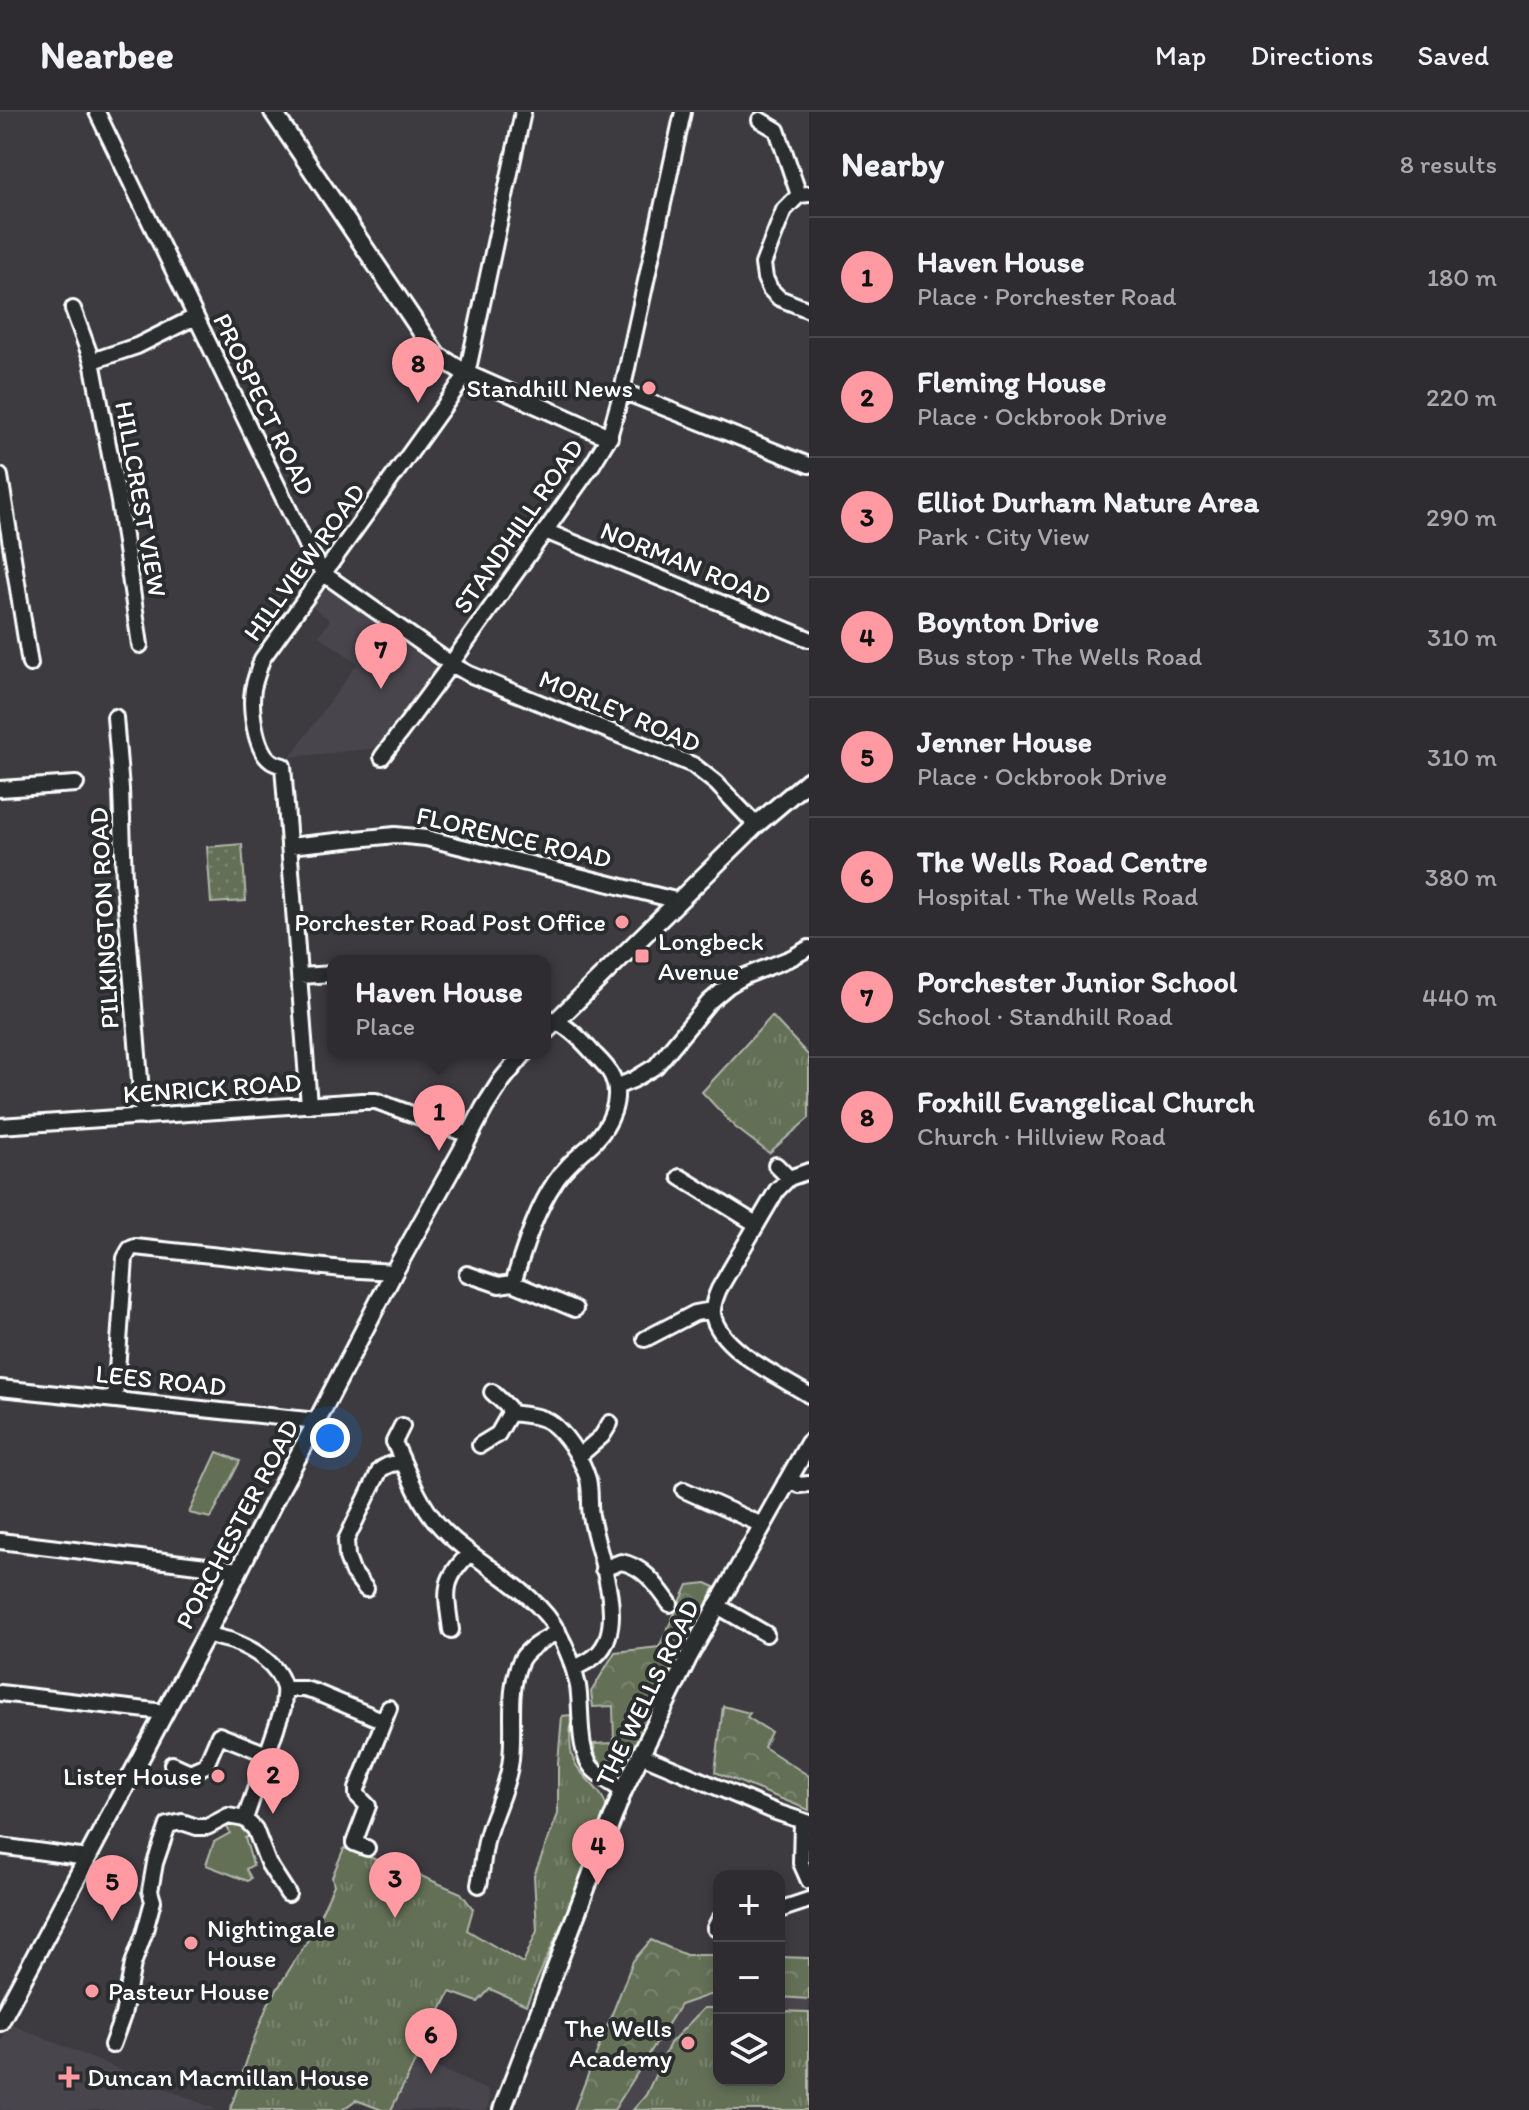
<!DOCTYPE html>
<meta charset="utf-8">
<style>
:root{--surface:#2e2c30;--page:#363438;--text:#f1f3f6;--muted:#a7a7ab;--line:#49484c;--accent:#ff9aa2}
body{margin:0;font-family:Itim,sans-serif;background:var(--page);color:var(--text)}
.controls{position:absolute;right:24px;bottom:24px;display:grid;overflow:hidden;border-radius:16px;box-shadow:0 4px 12px #0003}
.controls button{width:72px;height:72px;display:grid;place-items:center;padding:0;border:0;border-bottom:2px solid var(--line);background:var(--surface);color:var(--text);font:40px sans-serif}
.you{position:absolute;left:330px;top:1326px;width:28px;height:28px;margin:-20px;border:6px solid #fff;border-radius:50%;background:#1a73e8;box-shadow:0 0 0 12px #1a73e833}
.badge{display:grid;place-items:center;width:52px;height:52px;border-radius:50%;background:var(--accent);color:#111;font-size:26px;font-weight:700}
.pin{position:absolute;translate:-50% -66px;filter:drop-shadow(0 2px 4px #0008)}
.pin::after{content:'';position:absolute;top:42px;width:28px;height:24px;background:inherit;clip-path:polygon(0 0,100% 0,50% 100%)}
.popup{position:absolute;left:327px;top:843px;width:224px;height:104px;box-sizing:border-box;display:grid;place-content:center;border-radius:16px;background:var(--surface);filter:drop-shadow(0 2px 6px #0005);font-size:26px;white-space:nowrap;color:var(--muted)}
.popup b{font-size:30px;color:var(--text)}
.popup::after{content:'';position:absolute;left:50%;top:100%;margin-left:-16px;border:16px solid transparent;border-top-color:var(--surface)}
.list{margin:0;padding:0;list-style:none}
h2{display:flex;justify-content:space-between;align-items:center;height:104px;margin:0;padding:0 32px;font-size:34px}
h2 small{font-size:26px;font-weight:400;color:var(--muted)}
.list li{display:grid;grid-template-columns:52px 1fr auto;gap:24px;align-items:center;box-sizing:border-box;height:120px;padding:0 32px;border-top:2px solid var(--line)}
.list b{display:block;font-size:30px;white-space:nowrap}
.list p{margin:0;font-size:26px;white-space:nowrap;color:var(--muted)}
.list em{font-size:26px;font-style:normal;color:var(--muted)}
.icon{flex:none;width:44px;height:44px;fill:none;stroke:currentColor;stroke-width:2;stroke-linecap:round;stroke-linejoin:round}
.map{position:relative;flex:none;width:809px;height:1998px;overflow:hidden}
header{display:flex;align-items:center;gap:48px;box-sizing:border-box;height:112px;padding:0 40px;background:var(--surface);border-bottom:2px solid var(--line)}
header strong{font-size:38px}
nav{display:flex;gap:44px;margin-inline-start:auto;font-size:28px}
main{display:flex}
aside{flex:1;background:var(--surface)}
.map>svg:first-child{display:block}
.built{fill:#4a454d}
.grass{fill:#636f56;stroke:#b1b7aa;stroke-width:2}
.forest{fill:url(#forest-crowns);stroke:#b1b7aa;stroke-width:2}
.park{fill:url(#park-tufts);stroke:#b1b7aa;stroke-width:2}
.garden{fill:url(#garden-dots);stroke:#b1b7aa;stroke-width:2}
.lines{fill:none;stroke-linecap:round;stroke-linejoin:round}
.minor-casing{stroke:#fff;stroke-width:20}
.tertiary-casing{stroke:#fff;stroke-width:22}
.minor{stroke:#2a2d2e;stroke-width:14}
.tertiary{stroke:#2a2d2e;stroke-width:16}
.poi-dot{fill:#ff9aa2;stroke:#2a2d2e;stroke-width:3}
.labels{text-anchor:middle;dominant-baseline:central;stroke-width:8;stroke-linejoin:round;paint-order:stroke}
.poi-label{font-size:26px;fill:#fff;stroke:#2a2d2e;text-anchor:end}
.street-label{font-size:26px;fill:#fff;stroke:#2a2d2e}
</style>
<header>
<strong>Nearbee</strong>
<nav><a>Map</a><a>Directions</a><a>Saved</a></nav>
</header>
<main>
<div class="map">
<svg width="809" height="1998" viewBox="0 0 809 1998">
<defs>
<pattern id="forest-crowns" width="20" height="18" patternUnits="userSpaceOnUse" patternTransform="scale(2)"><rect width="20" height="18" fill="#636f56"/><path d="M2 6a3 3 0 1 1 6 0M12 15a3 3 0 1 1 6 0" fill="none" stroke="#7a856f"/></pattern>
<pattern id="park-tufts" width="24" height="20" patternUnits="userSpaceOnUse" patternTransform="scale(2)"><rect width="24" height="20" fill="#636f56"/><path d="M3 7l-1-3M5 7V3M7 7l1-3M15 17l-1-3M17 17v-4M19 17l1-3" fill="none" stroke="#7a856f"/></pattern>
<pattern id="garden-dots" width="8" height="8" patternUnits="userSpaceOnUse" patternTransform="scale(2)"><rect width="8" height="8" fill="#636f56"/><path d="M2 2h.1M6 6h.1" fill="none" stroke="#7a856f" stroke-width="1.8" stroke-linecap="round"/></pattern>
</defs>
<rect width="100%" height="100%" fill="#3d3b40"/>
<filter id="ink" filterUnits="userSpaceOnUse"><feTurbulence type="fractalNoise" baseFrequency=".0125" numOctaves="2"/><feDisplacementMap in="SourceGraphic" scale="16" xChannelSelector="R" yChannelSelector="G"/><feConvolveMatrix kernelMatrix="1 2 1 2 8 2 1 2 1" color-interpolation-filters="sRGB"/></filter>
<g filter="url(#ink)">
<path class="built" d="M321,479H330L437,556L379,636L290,645L358,551L319,524L330,508L311,494Z
M709,1883H719V1968H779V1885L809,1887V1998H614L681,1893Z
M10,1912L217,1998H0V1931Z
M418,1947L487,1978L490,1987L486,1998H392Z"/>
<path class="grass" d="M217,1340L240,1349L211,1406L189,1401Z
M614,1631L607,1656C597,1649 595,1644 594,1632Z
M231,1711L246,1715L251,1723L245,1726L253,1753L246,1757L251,1766L248,1769L206,1753L214,1730L230,1721L226,1713Z"/>
<path class="forest" d="M706,1471L715,1475L626,1658L621,1662L607,1656L614,1631L613,1594L593,1595L591,1580L615,1540L659,1535L688,1473Z
M723,1594L750,1601L747,1605L771,1620L764,1635L809,1664V1698L715,1660Z
M651,1828L686,1843H719V1883H709L680,1893L614,1998H574L633,1849Z
M779,1845L809,1846V1887L779,1885Z"/>
<path class="park" d="M772,904L809,944V1006L769,1041L735,1015L702,980Z
M571,1603C571,1617 568,1636 574,1649C582,1667 602,1676 607,1696L561,1814L526,1893L490,1877L478,1890L450,1880L391,1998H382L356,1988L342,1998H230L254,1927L268,1892L311,1823L334,1773L332,1765L344,1736L414,1761L461,1781L473,1797L467,1818L523,1851L537,1819L534,1764L558,1702V1651L562,1604Z
M704,1896H719V1968H779V1899L809,1900V1998H633L646,1983L670,1931Z"/>
<path class="garden" d="M242,732L246,789L211,791L207,735Z"/>
<g class="lines">
<defs>
<path id="minor" d="M97,0L306,433L324,462L451,552L469,562L693,653L716,671L756,713
M760,8L777,18L799,83
M809,82L799,83L784,98L763,152L765,166L770,177L779,186L809,198
M73,197L92,249L119,390L140,533
M92,249L137,234L195,205
M622,279L809,353
M0,364L30,552
M545,419L809,527
M115,605L121,677L124,770L143,1005
M382,645L451,552L592,353L609,325L622,279L683,0
M0,677L76,672
M289,734L395,723L426,726L679,789
M300,864L333,862
M545,905C564,910 580,926 593,941C600,948 608,955 612,964C623,987 610,1014 593,1031C580,1043 565,1054 555,1070C535,1099 524,1138 513,1171L575,1197
M616,975L633,968L656,954L709,890L728,874L745,864L791,846L809,836
M309,993L283,654C280,653 273,651 271,649C255,638 250,596 253,577C255,567 259,557 262,547L467,262L523,0
M0,1014L362,989H376L469,1023
M776,1053L789,1066
M809,1059L789,1066L777,1078L719,1177C716,1184 712,1193 713,1202C718,1237 781,1265 809,1283
M680,1065L756,1112
M467,1162L499,1173L513,1171
M645,1227L695,1201L713,1198
M0,1276L317,1309
M492,1280L508,1295L510,1301C525,1303 544,1303 556,1315C570,1328 582,1348 588,1367C591,1379 589,1392 591,1404C597,1439 619,1489 608,1524C603,1542 590,1549 574,1556
M115,1287L125,1146L130,1137L135,1135L343,1157L394,1160
M402,1314L394,1330C407,1357 417,1388 437,1411C471,1451 534,1474 559,1522C568,1538 574,1556 578,1574C582,1597 577,1640 593,1657C601,1665 614,1673 623,1679
M480,1333L498,1322L510,1301
M579,1344L602,1324L610,1311
M785,1371H796L799,1373L809,1372
M684,1378L762,1413
M0,1429L239,1458
M603,1457L621,1450C644,1454 657,1474 670,1492
M366,1477L352,1459L347,1445L346,1428L380,1358C388,1352 394,1350 404,1352
M716,1493L766,1522
M451,1518C446,1480 441,1469 470,1441
M207,1521C215,1526 223,1526 232,1529C253,1537 279,1552 284,1576C285,1582 283,1590 283,1596L245,1707
M284,1577H304L315,1580L384,1609
M0,1581L164,1600
M641,1643L776,1700L809,1711
M172,1652L190,1660L206,1653L219,1623L267,1642
M802,1710L801,1751L809,1769
M0,1734L87,1746
M367,1736L354,1731L368,1694L357,1683V1677L389,1596
M479,1773C483,1754 483,1736 489,1718C496,1696 506,1677 510,1654C516,1620 506,1583 520,1550C526,1536 546,1527 558,1519
M779,1798L809,1788
M715,1816L719,1808
M112,1933L123,1903L133,1852L144,1822L153,1789L150,1779L155,1751L168,1713L182,1710L197,1715H207L228,1704L245,1707L255,1717L268,1751L288,1782"/>
<path id="tertiary" d="M273,0L437,243L467,262L609,325
M545,920L756,713L809,668
M0,1910L207,1521L276,1385L317,1309L394,1160L461,1040L484,996L502,968L524,941
M502,1998L623,1679L689,1544L809,1331"/>
</defs>
<use href="#minor" class="minor-casing"/>
<use href="#tertiary" class="tertiary-casing"/>
<use href="#minor" class="minor"/>
<use href="#tertiary" class="tertiary"/>
</g>
</g>
<g class="poi-dot">
<circle cx="649" cy="276" r="8"/>
<circle cx="622" cy="810" r="8"/>
<rect x="634" y="836" width="16" height="16" rx="4"/>
<circle cx="218" cy="1664" r="8"/>
<circle cx="191" cy="1831" r="8"/>
<circle cx="92" cy="1879" r="8"/>
<circle cx="688" cy="1931" r="8"/>
<path d="M65 1953h8v8h8v8h-8v8h-8v-8h-8v-8h8z"/>
</g>
<g class="labels">
<g class="poi-label">
<text x="633" y="276">Standhill News</text>
<text x="606" y="810">Porchester Road Post Office</text>
<text x="658" y="829" text-anchor="start">Longbeck<tspan x="658" dy="30">Avenue</tspan></text>
<text x="202" y="1664">Lister House</text>
<text x="207" y="1816" text-anchor="start">Nightingale<tspan x="207" dy="30">House</tspan></text>
<text x="108" y="1879" text-anchor="start">Pasteur House</text>
<text x="672" y="1916">The Wells<tspan x="672" dy="30">Academy</tspan></text>
<text x="87" y="1965" text-anchor="start">Duncan Macmillan House</text>
</g>
<g class="street-label">
<text transform="translate(264 292) rotate(64)">PROSPECT ROAD</text>
<text transform="translate(141 387) rotate(80)">HILLCREST VIEW</text>
<text transform="translate(518 414) rotate(-55)">STANDHILL ROAD</text>
<text transform="translate(304 450) rotate(-54)">HILLVIEW ROAD</text>
<text transform="translate(686 451) rotate(22)">NORMAN ROAD</text>
<text transform="translate(620 599) rotate(23)">MORLEY ROAD</text>
<text transform="translate(514 725) rotate(13)">FLORENCE ROAD</text>
<text transform="translate(104 806) rotate(-93)">PILKINGTON ROAD</text>
<text transform="translate(212 976) rotate(-4)">KENRICK ROAD</text>
<text transform="translate(161 1268) rotate(6)">LEES ROAD</text>
<text transform="translate(237 1412) rotate(-62)">PORCHESTER ROAD</text>
<text transform="translate(647 1581) rotate(-64)">THE WELLS ROAD</text>
</g>
</g>
</svg>
<div class="controls">
<button>+</button>
<button>−</button>
<button><svg class="icon" aria-label="layers" viewBox="0 0 24 24"><path d="M12 4l9 5-9 5-9-5zM3 14l9 5 9-5"/></svg></button>
</div>
<div class="you"></div>
<div class="pin badge" style="left:439px;top:1039px">1</div>
<div class="popup"><b>Haven House</b>Place</div>
<div class="pin badge" style="left:273px;top:1702px">2</div>
<div class="pin badge" style="left:395px;top:1806px">3</div>
<div class="pin badge" style="left:598px;top:1773px">4</div>
<div class="pin badge" style="left:112px;top:1809px">5</div>
<div class="pin badge" style="left:431px;top:1962px">6</div>
<div class="pin badge" style="left:381px;top:577px">7</div>
<div class="pin badge" style="left:418px;top:291px">8</div>
</div>
<aside>
<h2>Nearby<small>8 results</small></h2>
<ul class="list">
<li><span class="badge">1</span><div><b>Haven House</b><p>Place · Porchester Road</p></div><em>180 m</em></li>
<li><span class="badge">2</span><div><b>Fleming House</b><p>Place · Ockbrook Drive</p></div><em>220 m</em></li>
<li><span class="badge">3</span><div><b>Elliot Durham Nature Area</b><p>Park · City View</p></div><em>290 m</em></li>
<li><span class="badge">4</span><div><b>Boynton Drive</b><p>Bus stop · The Wells Road</p></div><em>310 m</em></li>
<li><span class="badge">5</span><div><b>Jenner House</b><p>Place · Ockbrook Drive</p></div><em>310 m</em></li>
<li><span class="badge">6</span><div><b>The Wells Road Centre</b><p>Hospital · The Wells Road</p></div><em>380 m</em></li>
<li><span class="badge">7</span><div><b>Porchester Junior School</b><p>School · Standhill Road</p></div><em>440 m</em></li>
<li><span class="badge">8</span><div><b>Foxhill Evangelical Church</b><p>Church · Hillview Road</p></div><em>610 m</em></li>
</ul>
</aside>
</main>
